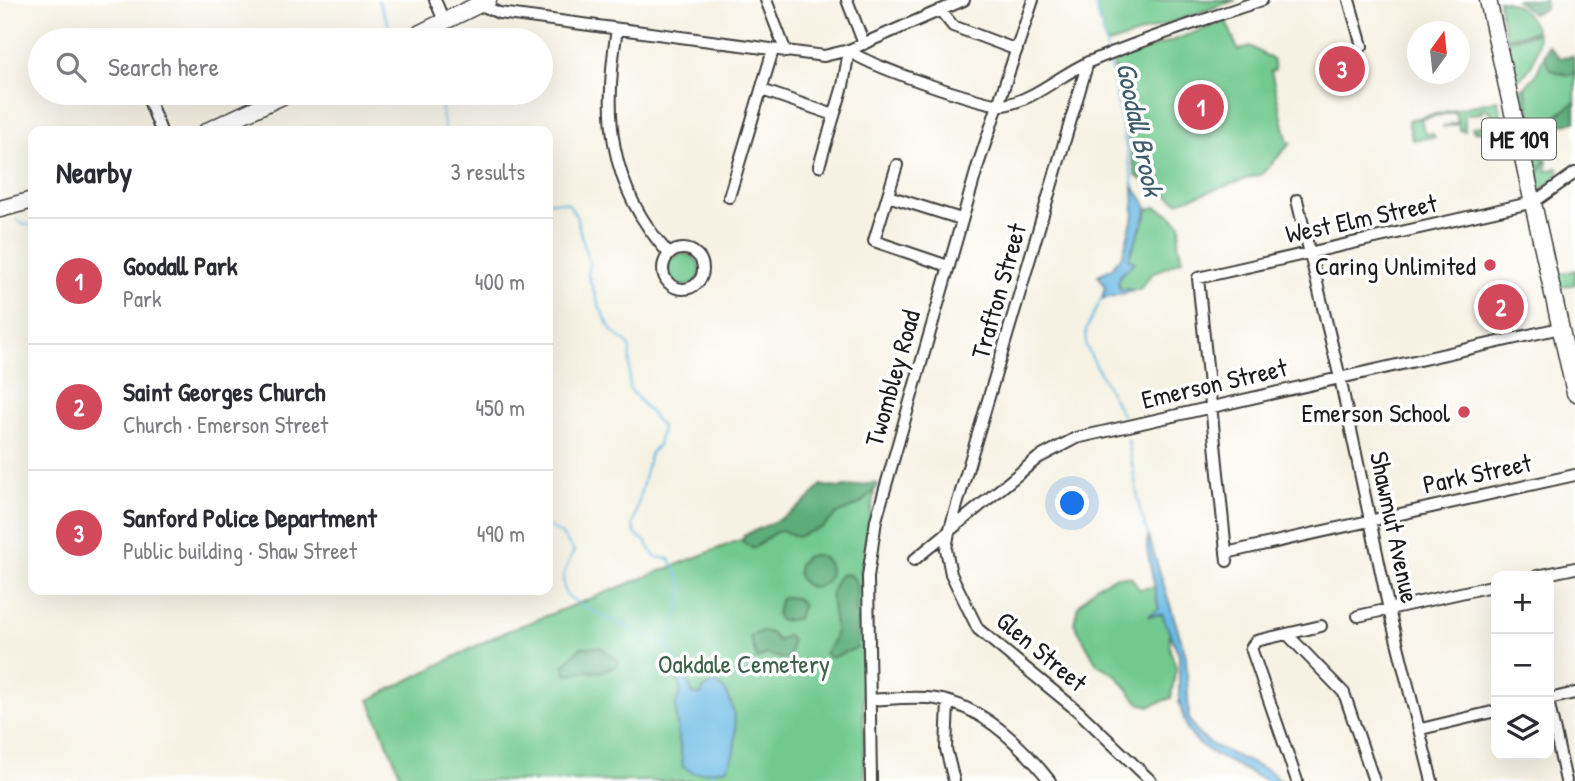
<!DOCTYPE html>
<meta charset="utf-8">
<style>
:root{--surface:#fff;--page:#f2f2f3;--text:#2b2b33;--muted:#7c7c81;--line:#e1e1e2;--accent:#d1495b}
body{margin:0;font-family:"Patrick Hand",sans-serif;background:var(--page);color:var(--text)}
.controls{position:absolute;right:21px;bottom:21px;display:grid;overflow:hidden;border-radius:14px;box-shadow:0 7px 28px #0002}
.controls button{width:63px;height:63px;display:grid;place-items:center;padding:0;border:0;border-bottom:2px solid var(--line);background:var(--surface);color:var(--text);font:35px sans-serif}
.compass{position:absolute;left:1407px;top:21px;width:63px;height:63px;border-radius:50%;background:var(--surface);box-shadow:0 7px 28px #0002;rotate:15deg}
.you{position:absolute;left:1073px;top:504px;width:24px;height:24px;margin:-18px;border:5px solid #fff;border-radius:50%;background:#1a73e8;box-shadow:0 0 0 10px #1a73e833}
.badge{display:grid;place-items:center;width:46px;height:46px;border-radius:50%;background:var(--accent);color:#fff;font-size:23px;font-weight:700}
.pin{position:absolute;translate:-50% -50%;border:4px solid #fff;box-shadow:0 2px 7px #0006}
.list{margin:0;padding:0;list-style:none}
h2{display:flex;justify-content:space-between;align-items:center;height:91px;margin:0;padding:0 28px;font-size:30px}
h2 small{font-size:23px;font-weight:400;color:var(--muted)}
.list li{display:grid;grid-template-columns:46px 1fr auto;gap:21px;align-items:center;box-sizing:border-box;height:126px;padding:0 28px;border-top:2px solid var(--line)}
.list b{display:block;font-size:26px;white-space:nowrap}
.list p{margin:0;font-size:23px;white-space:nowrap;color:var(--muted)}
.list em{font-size:23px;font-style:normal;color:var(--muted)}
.icon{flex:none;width:38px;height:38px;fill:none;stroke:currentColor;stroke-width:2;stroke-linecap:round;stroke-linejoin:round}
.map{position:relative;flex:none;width:1575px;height:781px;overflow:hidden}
.search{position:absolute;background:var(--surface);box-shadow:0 7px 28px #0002;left:28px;top:28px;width:525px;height:77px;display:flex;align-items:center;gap:18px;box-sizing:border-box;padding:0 24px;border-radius:38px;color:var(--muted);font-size:26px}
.panel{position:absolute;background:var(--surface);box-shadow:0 7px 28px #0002;left:28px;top:126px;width:525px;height:469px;border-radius:14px}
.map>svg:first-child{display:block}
.green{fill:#71c98f;stroke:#467256;stroke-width:2}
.forest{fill:#5cad7a;stroke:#3c644b;stroke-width:2}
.water{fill:#6bbae5;stroke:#446b80;stroke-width:2}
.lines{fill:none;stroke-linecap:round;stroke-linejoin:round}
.stream{stroke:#6bbae5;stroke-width:2}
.minor-casing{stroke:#3d3c3a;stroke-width:14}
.highway-casing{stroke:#3d3c3a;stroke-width:19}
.minor{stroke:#fff;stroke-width:10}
.highway{stroke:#fff;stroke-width:16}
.poi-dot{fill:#d1495b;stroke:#fff;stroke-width:2.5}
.labels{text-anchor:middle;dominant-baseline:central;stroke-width:7;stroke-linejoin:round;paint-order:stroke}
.shield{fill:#fff;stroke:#606060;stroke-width:2}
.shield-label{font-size:24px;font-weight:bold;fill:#1c1c1c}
.street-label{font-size:26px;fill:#1c1c1c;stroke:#fff}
.poi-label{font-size:26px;fill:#1c1c1c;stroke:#fff;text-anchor:end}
.park-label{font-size:26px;fill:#3e614a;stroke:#fff}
.water-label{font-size:28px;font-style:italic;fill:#3c5b6c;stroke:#fff}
</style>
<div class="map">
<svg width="1575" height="781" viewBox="0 0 1575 781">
<rect width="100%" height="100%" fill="#fff"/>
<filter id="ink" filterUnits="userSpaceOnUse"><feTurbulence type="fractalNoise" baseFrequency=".0143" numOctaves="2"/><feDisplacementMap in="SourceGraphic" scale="14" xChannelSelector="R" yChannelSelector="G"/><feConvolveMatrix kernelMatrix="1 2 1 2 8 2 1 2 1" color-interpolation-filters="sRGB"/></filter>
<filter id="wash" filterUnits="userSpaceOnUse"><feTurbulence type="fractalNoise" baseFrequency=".00686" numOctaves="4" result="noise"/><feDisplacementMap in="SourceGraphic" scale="28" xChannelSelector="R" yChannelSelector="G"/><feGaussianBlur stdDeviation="1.57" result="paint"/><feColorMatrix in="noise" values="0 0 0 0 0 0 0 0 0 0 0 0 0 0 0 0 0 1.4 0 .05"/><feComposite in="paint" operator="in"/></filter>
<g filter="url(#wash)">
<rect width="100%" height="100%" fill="#f6f2e3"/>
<path class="green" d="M1094,0H1236L1106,45Z
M1498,0C1516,0 1530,15 1536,31L1506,38Z
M1226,21L1238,50L1250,46L1273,60L1275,70L1271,71L1288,143H1291L1262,174L1178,202L1136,176L1113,62Z
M1537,33C1541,50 1531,73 1516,81L1507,40Z
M1544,56L1557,73L1569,75L1575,72V102L1553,119L1554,124L1534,129L1525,87L1536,75Z
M1498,100L1504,127L1501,121L1496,123L1497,129L1474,132L1472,128L1493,123L1494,116L1485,108L1481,109L1482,113L1465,114V131L1460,130L1458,124L1442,127L1458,122L1455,112L1421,119L1425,134L1432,133L1435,137L1412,140L1408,120Z
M1529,143L1539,147C1546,157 1545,165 1536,173Z
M1547,158L1546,171L1558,168L1559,174L1540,191L1537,176Z
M1156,207L1170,214L1181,225L1178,243L1182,260L1153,273L1139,290L1120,289L1118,279L1128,264L1134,262L1128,259L1149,209Z
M668 270a16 16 0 1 1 32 0a16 16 0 1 1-32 0Z
M1575,270V284L1561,287L1558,275Z
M875,487L861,571L865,781H403L369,700L500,634Z
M1117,576L1131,577L1139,589L1154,587L1159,609L1151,616L1162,614L1169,624L1170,650L1176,667L1171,698L1150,706L1139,703L1116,675L1097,664L1074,623L1078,606L1096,586Z"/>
<path class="forest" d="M1516,0H1546L1545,9L1532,14Z
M1548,45L1560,58L1573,56L1575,72L1569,75L1551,70L1544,56Z
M1525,87L1534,129L1527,130L1518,89Z
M1575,102V122L1556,126L1553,119Z
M876,483L878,486L860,504L837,514L823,527L797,537C774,523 774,537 753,548L743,542L744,535C771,524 804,510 821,485L838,488Z
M798 571a16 16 0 1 1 32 0a16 16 0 1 1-32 0Z
M847,574L853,577L856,584L857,648L831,658L825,654C828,647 835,642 835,634C836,612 824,595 840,575Z
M784,597L796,598L803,605L797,619L780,621L777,615L780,600Z
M762,631L771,633L778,641L787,636L792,640L789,657L783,659L767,654L757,659L750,636Z
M581,647H600L619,661L618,665L600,672L584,671L567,675L563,666Z"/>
<path class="water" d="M1133,186L1146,204L1147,211L1128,259L1135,262L1120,275L1118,284L1120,289L1134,291L1102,299L1105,286L1098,275L1111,269L1123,254L1134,214Z
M1148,535L1186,656L1189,719L1199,735L1214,746L1271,772L1281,781H1267L1215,755L1199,744L1188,731L1179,702V655L1162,614L1147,616L1159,609L1147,548Z
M682,669L693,694L701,695L704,688L715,683C737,690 743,752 725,769L694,773L683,767L676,717V705L681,691L677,671Z"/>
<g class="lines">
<path class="stream" d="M378,0L393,35
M1094,0L1107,50
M1109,59L1134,187
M428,93L441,104L445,131
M548,201L568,203L576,216L589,263L588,275L600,308L612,331L627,343L630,349L629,388L662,427L658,445L650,454L633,525L635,534L646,542L655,557L670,559C671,562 682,582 682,584C684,608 670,626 670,650
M18,220L25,225H33
M1101,299L1086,330V346L1122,415
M1128,440L1140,510L1148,535
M548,526L561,534L574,551C568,565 560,575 565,592C569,605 654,635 670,650C675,654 677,664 679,670
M712,772V781"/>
</g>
</g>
<g filter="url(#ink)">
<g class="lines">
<defs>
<path id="minor" d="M435,0L445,23
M766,0L786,52
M847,0L864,44
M1349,0L1362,46
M481,5L499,13L824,56L849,50L964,0
M940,10L953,26L1017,50
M617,29C603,115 608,186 669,254
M849,50C862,64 983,105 1003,105C1033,101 1061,74 1089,62C1145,38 1205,20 1262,0
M1088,62L949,532L946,549L951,574L978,629L1079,712L1151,781
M762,90L834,115
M146,93L161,131
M897,165L874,241L948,266
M819,166L843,86L849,50
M888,196L961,219
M729,197L773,50
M1297,200L1340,378L1389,610L1432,781
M663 269a20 20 0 1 1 40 0a20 20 0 1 1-40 0Z
M1226,553L1575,475
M914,560L1038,458L1076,438L1560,328
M1227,561L1198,278L1534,202L1575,173
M1537,576L1575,568
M1358,616L1496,585
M1287,634L1344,693L1374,781
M1549,699L1575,693
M870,700C891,699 915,696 936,699C983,706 1022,746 1050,781
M948,702L946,749L954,781
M1549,705L1566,781
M1421,729L1496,711
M871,781L868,577L876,520L978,165L1033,0
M1297,781L1251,648L1256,641L1321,626"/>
<path id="highway" d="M1488,0L1575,393
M406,40L488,0
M207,131L289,93
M0,209L33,200"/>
</defs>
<use href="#minor" class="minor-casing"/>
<use href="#highway" class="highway-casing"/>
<use href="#minor" class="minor"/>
<use href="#highway" class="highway"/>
</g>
</g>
<g class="poi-dot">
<circle cx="1490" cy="265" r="7"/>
<circle cx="1464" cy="412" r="7"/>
</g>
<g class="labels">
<rect class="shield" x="1482" y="118.5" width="74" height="41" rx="5"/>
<g class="shield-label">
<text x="1519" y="139">ME 109</text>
</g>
<g class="street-label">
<text transform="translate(1361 218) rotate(-12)">West Elm Street</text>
<text transform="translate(998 291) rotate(-74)">Trafton Street</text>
<text transform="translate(892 378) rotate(-74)">Twombley Road</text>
<text transform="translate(1214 383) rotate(-13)">Emerson Street</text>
<text transform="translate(1477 473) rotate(-12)">Park Street</text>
<text transform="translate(1395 527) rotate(78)">Shawmut Avenue</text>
<text transform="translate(1042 651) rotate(40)">Glen Street</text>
</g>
<g class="poi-label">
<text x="1476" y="265">Caring Unlimited</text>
<text x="1450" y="412">Emerson School</text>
</g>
<g class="park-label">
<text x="744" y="663">Oakdale Cemetery</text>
</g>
<g class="water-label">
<text transform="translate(1140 129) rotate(78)">Goodall Brook</text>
</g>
</g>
</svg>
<div class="controls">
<button>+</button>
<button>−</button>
<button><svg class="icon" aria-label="layers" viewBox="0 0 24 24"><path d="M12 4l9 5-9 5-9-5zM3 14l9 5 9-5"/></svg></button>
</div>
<svg class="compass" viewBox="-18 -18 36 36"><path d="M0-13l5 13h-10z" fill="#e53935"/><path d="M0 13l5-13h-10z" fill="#7c7c81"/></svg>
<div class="you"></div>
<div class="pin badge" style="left:1201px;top:107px">1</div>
<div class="pin badge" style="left:1501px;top:307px">2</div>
<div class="pin badge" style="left:1342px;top:69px">3</div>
<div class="search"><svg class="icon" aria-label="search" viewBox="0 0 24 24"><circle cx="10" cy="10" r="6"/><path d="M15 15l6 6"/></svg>Search here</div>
<section class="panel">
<h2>Nearby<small>3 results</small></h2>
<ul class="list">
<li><span class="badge">1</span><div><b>Goodall Park</b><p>Park</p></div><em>400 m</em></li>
<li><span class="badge">2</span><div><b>Saint Georges Church</b><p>Church · Emerson Street</p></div><em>450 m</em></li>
<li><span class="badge">3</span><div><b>Sanford Police Department</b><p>Public building · Shaw Street</p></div><em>490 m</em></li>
</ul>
</section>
</div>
